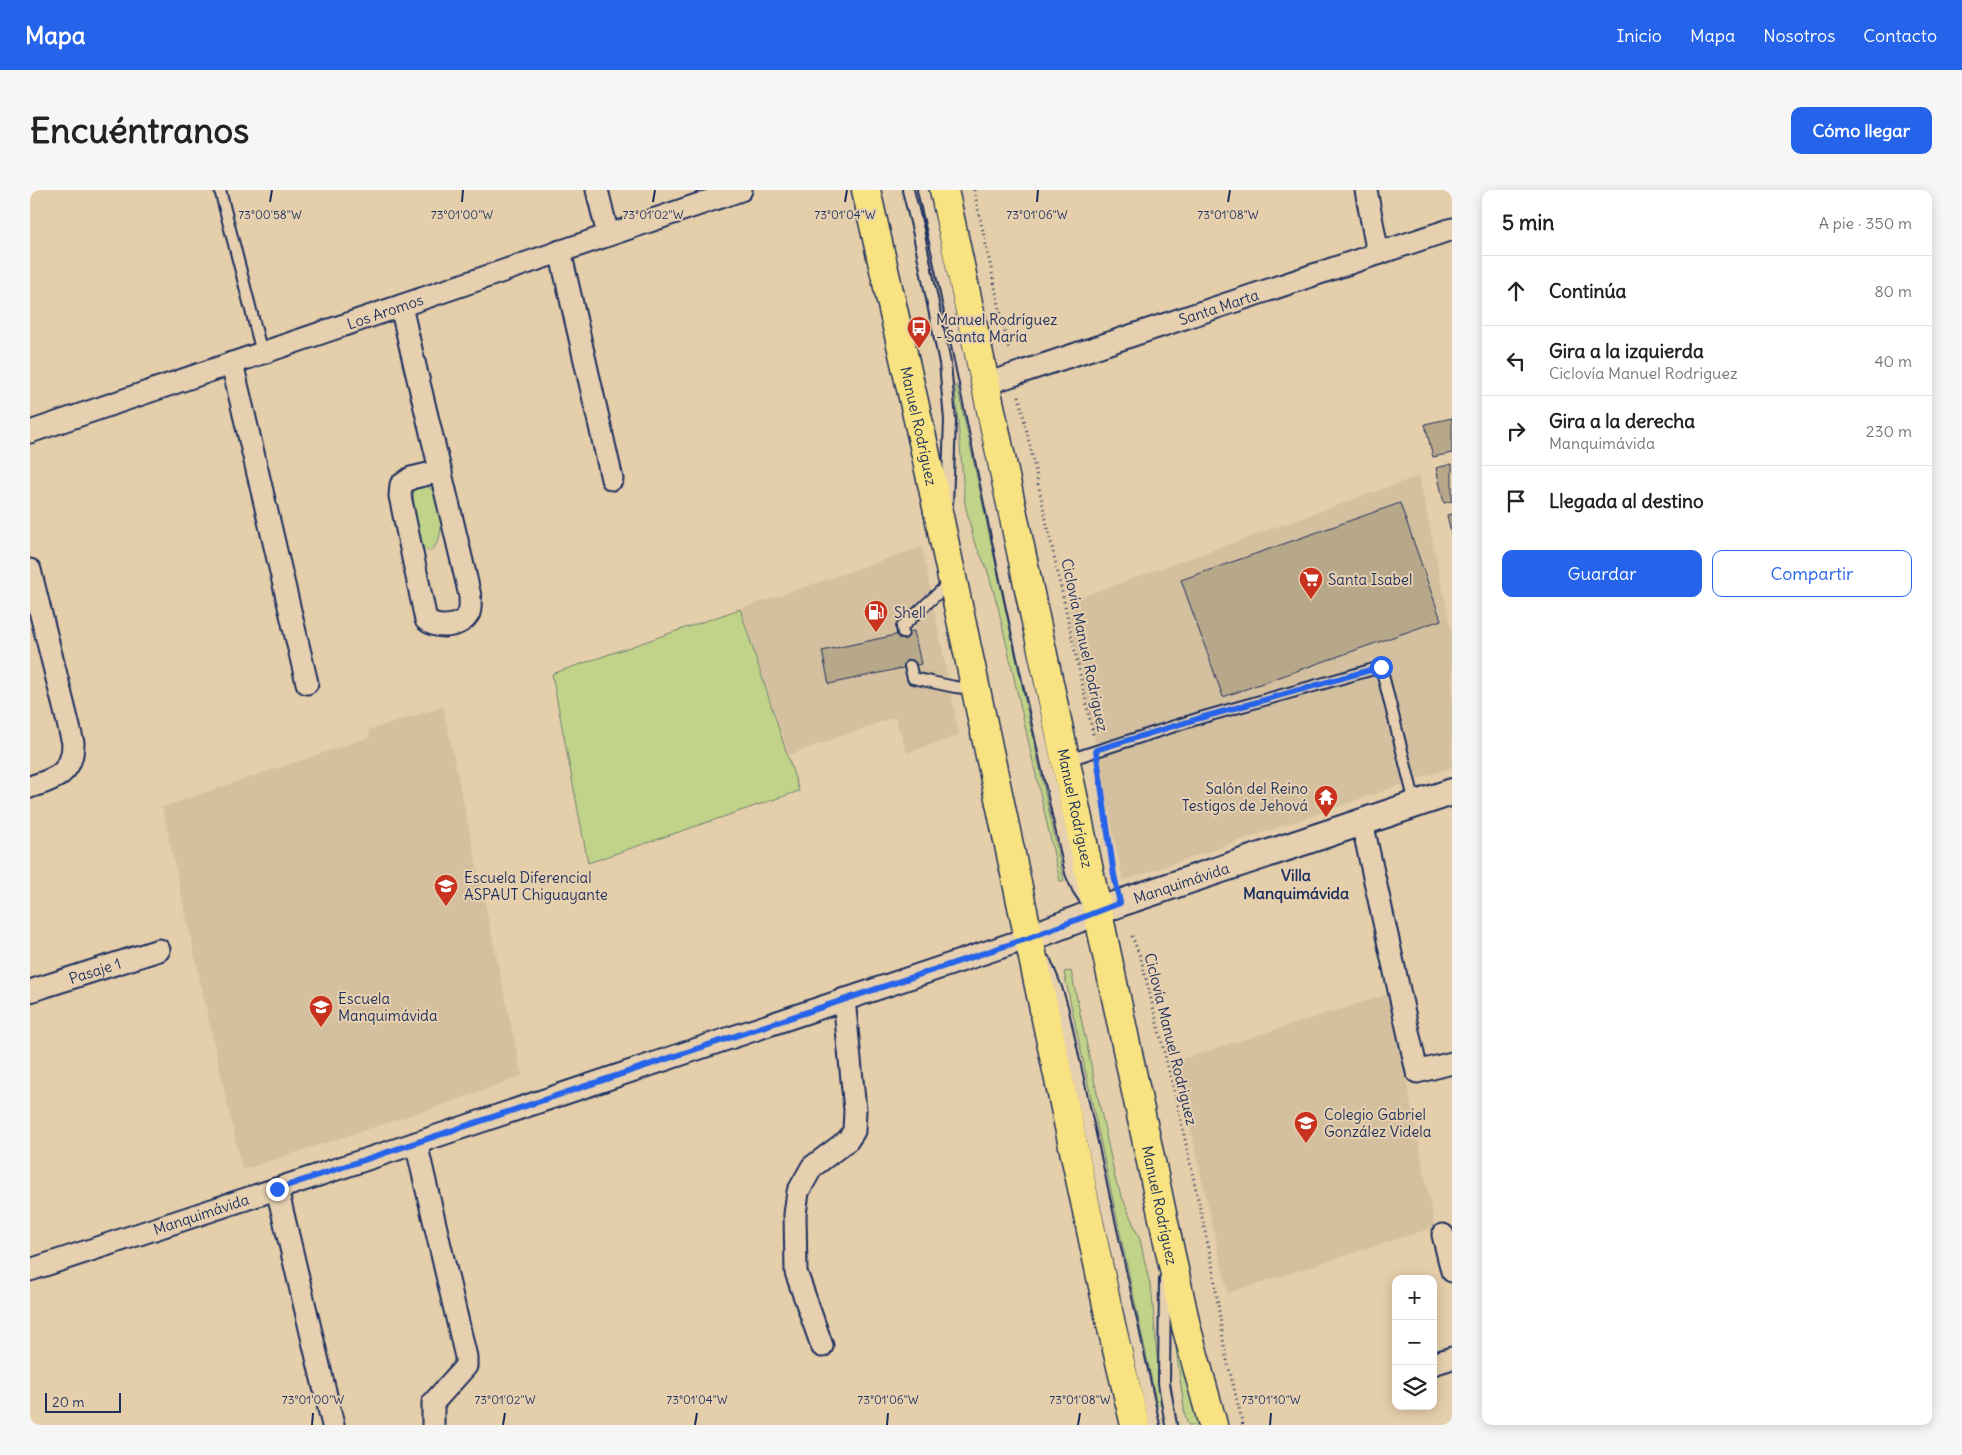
<!DOCTYPE html>
<html lang="es">
<meta charset="utf-8">
<style>
:root{--surface:#fff;--page:#f6f6f6;--text:#222;--muted:#767676;--line:#e0e0e0;--accent:#2563eb}
body{margin:0;font-family:Delius,sans-serif;background:var(--page);color:var(--text)}
.controls{position:absolute;right:15px;bottom:15px;display:grid;overflow:hidden;border-radius:10px;box-shadow:0 2px 12px #0003}
.controls button{width:45px;height:45px;display:grid;place-items:center;padding:0;border:0;border-bottom:1px solid var(--line);background:var(--surface);color:var(--text);font:25px sans-serif}
.scale{position:absolute;left:15px;bottom:12px;width:76px;box-sizing:border-box;padding-left:5px;border:2px solid #1b2f5e;border-top:0;font-size:14px;line-height:18px;white-space:nowrap;color:#1b2f5e;-webkit-text-stroke:4px #e7d0af;paint-order:stroke}
.stop{position:absolute;width:15px;height:15px;margin:-11px;border:4px solid #2563eb;border-radius:50%;background:#fff}
.stop.end{background:#2563eb;border-color:#fff;box-shadow:0 1px 5px #0008}
.list{margin:0;padding:0;list-style:none}
h2{display:flex;justify-content:space-between;align-items:center;height:65px;margin:0;padding:0 20px;font-size:21px}
h2 small{font-size:16px;font-weight:400;color:var(--muted)}
.list li{display:grid;grid-template-columns:32px 1fr auto;gap:15px;align-items:center;box-sizing:border-box;height:70px;padding:0 20px;border-top:1px solid var(--line)}
.list b{display:block;font-size:19px;white-space:nowrap}
.list p{margin:0;font-size:16px;white-space:nowrap;color:var(--muted)}
.list em{font-size:16px;font-style:normal;color:var(--muted)}
.actions{display:flex;gap:10px;padding:15px 20px}
.actions a{flex:1;padding:11px 0;border:1px solid var(--accent);border-radius:10px;text-align:center;font-size:18px;color:var(--accent)}
.actions .main{background:var(--accent);color:#fff}
.icon{flex:none;width:28px;height:28px;fill:none;stroke:currentColor;stroke-width:2;stroke-linecap:round;stroke-linejoin:round}
.map{position:relative;flex:none;width:1422px;height:1235px;overflow:hidden;border-radius:10px}
header{display:flex;align-items:center;gap:30px;box-sizing:border-box;height:70px;padding:0 25px;background:var(--accent);color:#fff}
header strong{font-size:24px}
nav{display:flex;gap:28px;margin-inline-start:auto;font-size:18px}
.intro{display:flex;align-items:center;justify-content:space-between;box-sizing:border-box;height:120px;padding:0 30px}
h1{margin:0;font-size:35px}
.button{padding:12px 22px;border-radius:10px;background:var(--accent);color:#fff;font-size:18px;font-weight:700}
main{display:flex;gap:30px;padding:0 30px}
aside{flex:1;background:var(--surface);border-radius:10px;box-shadow:0 2px 12px #0003}
.map>svg:first-child{display:block}
.built{fill:#d4c09f}
.green{fill:#c1d388;stroke:#6e8173}
.building{fill:#b8a88a;stroke:#1b2f5e}
.lines{fill:none;stroke-linecap:round;stroke-linejoin:round}
.service-casing{stroke:#1b2f5e;stroke-width:14}
.minor-casing{stroke:#1b2f5e;stroke-width:25}
.tertiary-casing{stroke:#1b2f5e;stroke-width:30}
.primary-casing{stroke:#1b2f5e;stroke-width:31}
.path{stroke:#1b2f5e;stroke-width:3;stroke-dasharray:1 4;stroke-linecap:butt}
.service{stroke:#e7d0af;stroke-width:10}
.minor{stroke:#e7d0af;stroke-width:21}
.tertiary{stroke:#e7d0af;stroke-width:26}
.primary{stroke:#f8e281;stroke-width:28}
.route{stroke:#2563eb;stroke-width:6}
.ticks{fill:none;stroke:#1b2f5e;stroke-width:2}
.labels{text-anchor:middle;dominant-baseline:central;stroke-width:4;stroke-linejoin:round;paint-order:stroke}
.street-label{font-size:15px;fill:#1b2f5e;stroke:#e7d0af}
.poi-label{font-size:15px;fill:#1b2f5e;stroke:#e7d0af;text-anchor:start}
.neighbourhood-label{font-size:16px;font-weight:bold;fill:#1b2f5e;stroke:#e7d0af}
.ticks-label{font-size:12px;text-anchor:middle;fill:#1b2f5e;stroke:#e7d0af;stroke-width:4;stroke-linejoin:round;paint-order:stroke}
</style>
<header>
<strong>Mapa</strong>
<nav><a>Inicio</a><a>Mapa</a><a>Nosotros</a><a>Contacto</a></nav>
</header>
<div class="intro"><h1>Encuéntranos</h1><a class="button">Cómo llegar</a></div>
<main>
<div class="map">
<svg width="1422" height="1235" viewBox="0 0 1422 1235">
<rect width="100%" height="100%" fill="#e5ceaa"/>
<filter id="ink" filterUnits="userSpaceOnUse"><feTurbulence type="fractalNoise" baseFrequency=".02" numOctaves="2"/><feDisplacementMap in="SourceGraphic" scale="10" xChannelSelector="R" yChannelSelector="G"/><feConvolveMatrix kernelMatrix="1 2 1 2 8 2 1 2 1" color-interpolation-filters="sRGB"/></filter>
<g filter="url(#ink)">
<path class="built" d="M1389,286L1422,443V577L1093,691L1037,412Z
M892,357L929,545L877,563L865,527L759,565L710,419Z
M413,517L492,886L418,913L212,980L132,617L340,547L339,540Z
M1359,804L1405,1037L1198,1103L1145,871Z"/>
<path class="green" d="M927,195L1034,691H1030L968,417L957,379L944,351L935,314L925,196Z
M396,295L403,301C410,320 418,346 400,361C396,360 395,360 393,357C386,347 382,311 384,299L387,296Z
M710,419L769,601L558,673L522,484Z
M1041,781L1086,992L1110,1050L1122,1104L1131,1215H1127L1034,782Z
M1146,1143L1169,1235H1158L1155,1225L1144,1144Z"/>
<path class="building" d="M1422,228V263L1403,267L1395,234Z
M1422,274V311L1414,313L1406,278Z
M1370,313L1411,430L1193,507L1151,390Z
M1422,324V348L1417,325Z
M884,441L891,474L799,494L792,461Z"/>
<g class="lines">
<defs>
<path id="service" d="M190,0L232,163
M878,0L888,40L915,173L920,230L917,316
M893,0L908,65L982,418L1041,683L1048,699L1056,711
M873,443L872,437L920,392
M880,476L883,488L925,497L943,499
M1038,570L1170,528L1351,477L1385,613
M1015,771L1026,798L1032,817L1124,1235
M1135,1089L1134,1193L1141,1235"/>
<g id="minor">
<path d="M567,0L578,45"/>
<path d="M1336,0L1348,64"/>
<path d="M530,61L582,289"/>
<path d="M371,116C393,213 418,309 440,406C440,412 441,418 439,423C432,437 408,440 396,430L370,306L371,295L381,288L411,281"/>
<path d="M202,173L277,493"/>
<path id="s1" d="M956,194L1422,39"/>
<path id="s2" d="M0,242L711,0"/>
<path d="M0,380L43,553C43,584 25,589 0,597"/>
<path d="M1332,632L1387,882L1422,873"/>
<path id="s3" d="M0,801L129,760"/>
<path d="M386,953L436,1167V1176L403,1213V1235"/>
<path d="M247,999L303,1235"/>
<path d="M1413,1045L1422,1081"/>
<path id="s4" d="M0,1080L386,953L999,748"/>
<path d="M792,1156L766,1082L765,1024L768,1002L782,977L818,950L824,941L825,920L814,809"/>
<path d="M1403,1174L1422,1168"/>
</g>
<g id="tertiary">
<path id="s5" d="M999,748L1090,713L1422,602"/>
</g>
<g id="primary">
<path id="s6" d="M836,0L894,256L1081,1134L1105,1235"/>
<path id="s7" d="M914,0L1156,1136L1183,1235"/>
</g>
</defs>
<use href="#service" class="service-casing"/>
<use href="#minor" class="minor-casing"/>
<use href="#tertiary" class="tertiary-casing"/>
<use href="#primary" class="primary-casing"/>
<path class="path" d="M944,0L979,161
M989,206L1063,544
M1069,578L1073,606
M1102,746L1111,769L1147,913L1182,1073L1195,1162L1213,1235"/>
<use href="#service" class="service"/>
<use href="#minor" class="minor"/>
<use href="#tertiary" class="tertiary"/>
<use href="#primary" class="primary"/>
</g>
</g>
<g class="lines" filter="url(#ink)">
<path class="route" d="M247,999L999,748L1090,713L1084,685L1066,560L1170,528L1351,477"/>
</g>
<path class="ticks" d="M240,12L242,0M432,12L433,0M623,12L625,0M815,12L817,0M1007,12L1008,0M1198,12L1200,0M282,1235L283,1223M473,1235L475,1223M665,1235L667,1223M857,1235L858,1223M1048,1235L1050,1223M1240,1235L1241,1223"/>
<defs>
<symbol id="bus-pin" viewBox="-11 -11 22 30"><path d="M0 17L-7.5 6A9.5 9.5 0 1 1 7.5 6Z" fill="#c8321e" stroke="#e7d0af"/><path d="M-5-6H5V4H4V6H2V4H-2V6H-4V4H-5ZM-3.5-4V0h7V-4ZM-3.5 1.2v1.5H-2V1.2ZM2 1.2v1.5H3.5V1.2Z" fill="#fff"/></symbol>
<symbol id="supermarket-pin" viewBox="-11 -11 22 30"><path d="M0 17L-7.5 6A9.5 9.5 0 1 1 7.5 6Z" fill="#c8321e" stroke="#e7d0af"/><path d="M-6-5.5h2.5l.6 2H6L4.5 2H-2.5L-4.4-4H-6ZM-1.5 3.2a1.3 1.3 0 1 0 .1 0ZM3 3.2a1.3 1.3 0 1 0 .1 0Z" fill="#fff"/></symbol>
<symbol id="fuel-pin" viewBox="-11 -11 22 30"><path d="M0 17L-7.5 6A9.5 9.5 0 1 1 7.5 6Z" fill="#c8321e" stroke="#e7d0af"/><path d="M-5.5-6h7V0h2V4h1.3V-2.5L3-4.5l.8-.8L6-3V5H2.5V1h-1V6h-7ZM-4.2-4.7v3.2H.2V-4.7Z" fill="#fff"/></symbol>
<symbol id="temple-pin" viewBox="-11 -11 22 30"><path d="M0 17L-7.5 6A9.5 9.5 0 1 1 7.5 6Z" fill="#c8321e" stroke="#e7d0af"/><path d="M0-6L5-2H3V0L6.5 2.5H4V6H1.5V3h-3V6H-4V2.5H-6.5L-3 0V-2H-5Z" fill="#fff"/></symbol>
<symbol id="school-pin" viewBox="-11 -11 22 30"><path d="M0 17L-7.5 6A9.5 9.5 0 1 1 7.5 6Z" fill="#c8321e" stroke="#e7d0af"/><path d="M0-5L7-2L0 1L-7-2ZM-4 1L0 2.5L4 1V4Q0 6-4 4Z" fill="#fff"/></symbol>
</defs>
<g fill-rule="evenodd">
<use href="#bus-pin" x="875" y="124" width="28" height="38"/>
<use href="#supermarket-pin" x="1267" y="375" width="28" height="38"/>
<use href="#fuel-pin" x="832" y="408" width="28" height="38"/>
<use href="#temple-pin" x="1282" y="593" width="28" height="38"/>
<use href="#school-pin" x="402" y="682" width="28" height="38"/>
<use href="#school-pin" x="277" y="803" width="28" height="38"/>
<use href="#school-pin" x="1262" y="919" width="28" height="38"/>
</g>
<g class="labels">
<g class="street-label">
<text stroke="none"><textPath href="#s1" startOffset="245">Santa Marta</textPath></text>
<text stroke="none"><textPath href="#s2" startOffset="375">Los Aromos</textPath></text>
<text stroke="none"><textPath href="#s6" startOffset="242">Manuel Rodríguez</textPath></text>
<text transform="translate(1055 455) rotate(78)">Ciclovía Manuel Rodriguez</text>
<text stroke="none"><textPath href="#s7" startOffset="632">Manuel Rodríguez</textPath></text>
<text stroke="none"><textPath href="#s5" startOffset="162">Manquimávida</textPath></text>
<text stroke="none"><textPath href="#s3" startOffset="68">Pasaje 1</textPath></text>
<text transform="translate(1141 849) rotate(76)">Ciclovía Manuel Rodriguez</text>
<text stroke="none"><textPath href="#s7" startOffset="1038">Manuel Rodríguez</textPath></text>
<text stroke="none"><textPath href="#s4" startOffset="180">Manquimávida</textPath></text>
</g>
<g class="poi-label">
<text x="906" y="129">Manuel Rodríguez<tspan x="906" dy="17">- Santa María</tspan></text>
<text x="1298" y="389">Santa Isabel</text>
<text x="864" y="422">Shell</text>
<text x="1278" y="598" text-anchor="end">Salón del Reino<tspan x="1278" dy="17">Testigos de Jehová</tspan></text>
<text x="434" y="687">Escuela Diferencial<tspan x="434" dy="17">ASPAUT Chiguayante</tspan></text>
<text x="308" y="808">Escuela<tspan x="308" dy="17">Manquimávida</tspan></text>
<text x="1294" y="924">Colegio Gabriel<tspan x="1294" dy="17">González Videla</tspan></text>
</g>
<g class="neighbourhood-label">
<text x="1266" y="685">Villa<tspan x="1266" dy="18">Manquimávida</tspan></text>
</g>
</g>
<g class="ticks-label">
<text x="240" y="29">73°00'58"W</text>
<text x="432" y="29">73°01'00"W</text>
<text x="623" y="29">73°01'02"W</text>
<text x="815" y="29">73°01'04"W</text>
<text x="1007" y="29">73°01'06"W</text>
<text x="1198" y="29">73°01'08"W</text>
<text x="283" y="1214">73°01'00"W</text>
<text x="475" y="1214">73°01'02"W</text>
<text x="667" y="1214">73°01'04"W</text>
<text x="858" y="1214">73°01'06"W</text>
<text x="1050" y="1214">73°01'08"W</text>
<text x="1241" y="1214">73°01'10"W</text>
</g>
</svg>
<div class="controls">
<button>+</button>
<button>−</button>
<button><svg class="icon" aria-label="layers" viewBox="0 0 24 24"><path d="M12 4l9 5-9 5-9-5zM3 14l9 5 9-5"/></svg></button>
</div>
<div class="scale">20 m</div>
<div class="stop" style="left:1351px;top:477px"></div>
<div class="stop end" style="left:247px;top:999px"></div>
</div>
<aside>
<h2>5 min<small>A pie · 350 m</small></h2>
<ul class="list">
<li><svg class="icon" aria-label="ahead" viewBox="0 0 24 24"><path d="M12 20V5M6 11l6-6 6 6"/></svg><div><b>Continúa</b></div><em>80 m</em></li>
<li><svg class="icon" aria-label="left" viewBox="0 0 24 24"><path d="M17 20v-9H6M10 6l-5 5 5 5"/></svg><div><b>Gira a la izquierda</b><p>Ciclovía Manuel Rodriguez</p></div><em>40 m</em></li>
<li><svg class="icon" aria-label="right" viewBox="0 0 24 24"><path d="M7 20v-9h11M14 6l5 5-5 5"/></svg><div><b>Gira a la derecha</b><p>Manquimávida</p></div><em>230 m</em></li>
<li><svg class="icon" aria-label="arrive" viewBox="0 0 24 24"><path d="M6 21V4h12l-3 4 3 4H6"/></svg><div><b>Llegada al destino</b></div></li>
</ul>
<div class="actions"><a class="main">Guardar</a><a>Compartir</a></div>
</aside>
</main>
